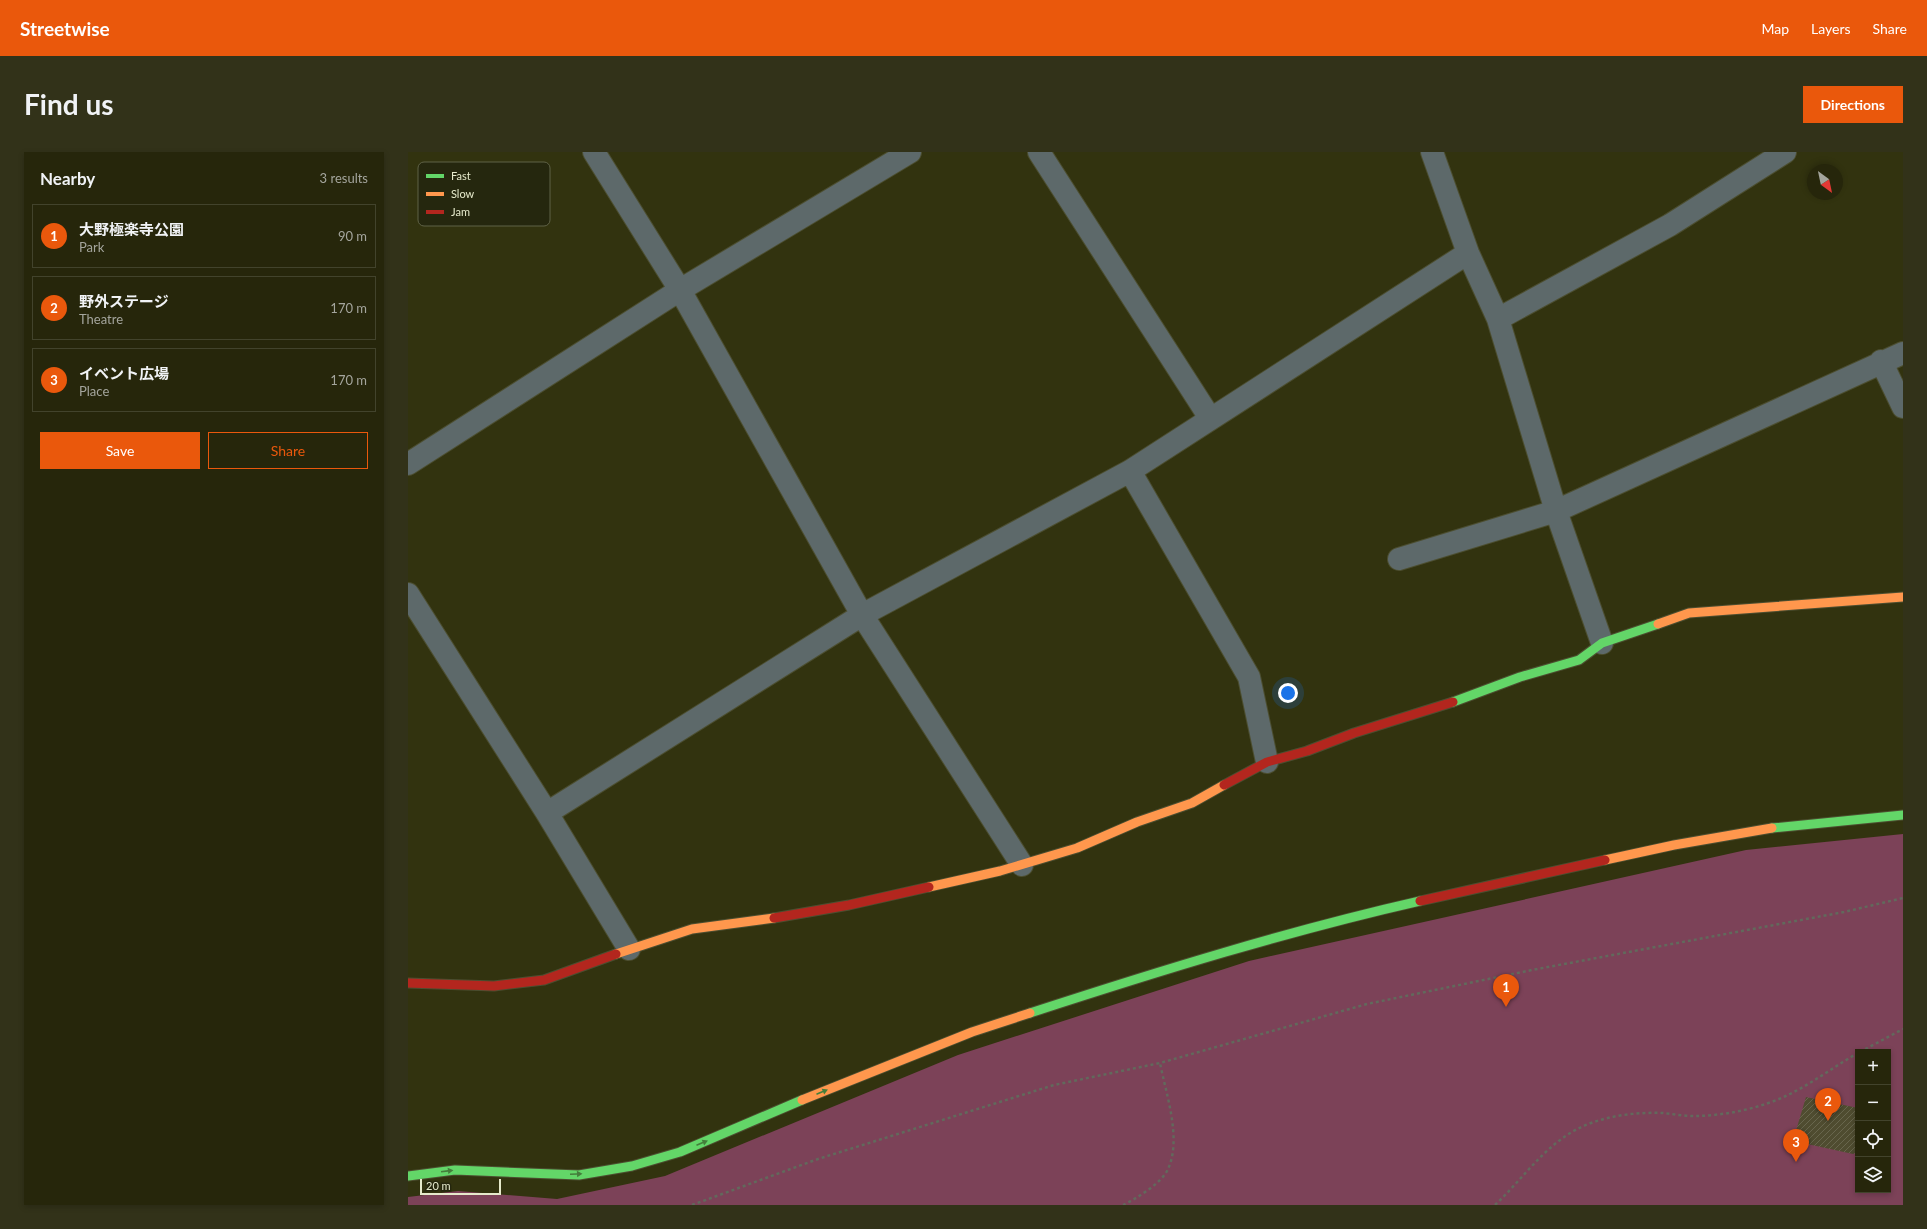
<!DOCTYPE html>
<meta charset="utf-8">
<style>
:root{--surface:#26260b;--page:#323219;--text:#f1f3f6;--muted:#a4a59d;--line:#42432c;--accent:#ea580c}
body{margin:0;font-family:Lato,"Noto Sans JP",sans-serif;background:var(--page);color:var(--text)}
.controls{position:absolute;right:12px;bottom:12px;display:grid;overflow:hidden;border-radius:0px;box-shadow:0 2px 6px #0003}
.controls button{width:36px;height:36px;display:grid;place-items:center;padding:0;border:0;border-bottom:1px solid var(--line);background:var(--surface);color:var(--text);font:20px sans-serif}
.compass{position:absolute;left:1399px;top:12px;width:36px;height:36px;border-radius:50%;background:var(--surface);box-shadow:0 2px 6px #0003;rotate:147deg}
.scale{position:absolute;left:12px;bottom:10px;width:81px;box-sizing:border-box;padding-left:4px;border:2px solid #e6eacb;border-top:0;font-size:11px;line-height:14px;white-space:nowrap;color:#e6eacb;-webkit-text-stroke:3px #25270e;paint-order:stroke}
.you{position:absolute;left:880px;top:541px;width:14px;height:14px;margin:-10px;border:3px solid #fff;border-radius:50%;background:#1a73e8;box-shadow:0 0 0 6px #1a73e833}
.badge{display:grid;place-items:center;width:26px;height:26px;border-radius:50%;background:var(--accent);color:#fff;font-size:13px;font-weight:700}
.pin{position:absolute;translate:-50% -33px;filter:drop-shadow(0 1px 2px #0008)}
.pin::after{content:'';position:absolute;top:21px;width:14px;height:12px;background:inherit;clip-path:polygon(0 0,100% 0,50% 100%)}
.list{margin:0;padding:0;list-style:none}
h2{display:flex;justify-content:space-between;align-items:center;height:52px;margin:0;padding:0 16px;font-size:17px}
h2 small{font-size:13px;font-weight:400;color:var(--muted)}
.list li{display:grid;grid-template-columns:26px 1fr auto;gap:12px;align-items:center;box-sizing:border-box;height:64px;margin:0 8px 8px;padding:0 8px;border:1px solid var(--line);border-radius:0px}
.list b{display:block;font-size:15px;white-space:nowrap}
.list p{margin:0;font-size:13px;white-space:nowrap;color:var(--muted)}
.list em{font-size:13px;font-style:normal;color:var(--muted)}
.actions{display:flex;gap:8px;padding:12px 16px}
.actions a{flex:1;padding:9px 0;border:1px solid var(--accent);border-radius:0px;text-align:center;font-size:14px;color:var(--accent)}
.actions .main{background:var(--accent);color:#fff}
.icon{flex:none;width:22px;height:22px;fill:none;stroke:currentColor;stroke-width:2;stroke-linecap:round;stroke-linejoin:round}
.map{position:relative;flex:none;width:1495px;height:1053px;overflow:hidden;border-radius:0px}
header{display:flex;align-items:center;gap:24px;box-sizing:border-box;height:56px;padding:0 20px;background:var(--accent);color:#fff}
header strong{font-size:19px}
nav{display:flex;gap:22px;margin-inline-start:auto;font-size:14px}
.intro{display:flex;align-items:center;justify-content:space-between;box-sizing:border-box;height:96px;padding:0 24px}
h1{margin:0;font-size:28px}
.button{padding:10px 18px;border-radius:0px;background:var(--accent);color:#fff;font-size:14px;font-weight:700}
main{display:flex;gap:24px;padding:0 24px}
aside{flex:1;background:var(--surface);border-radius:0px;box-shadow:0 2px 6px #0003}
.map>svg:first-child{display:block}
.park{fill:#7c4258;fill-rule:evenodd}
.building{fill:url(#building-hatch)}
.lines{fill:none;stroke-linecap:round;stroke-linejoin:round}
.street-casing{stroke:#4c4e30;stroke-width:24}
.fast-casing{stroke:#4c4e30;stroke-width:11}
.slow-casing{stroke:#4c4e30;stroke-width:11}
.jam-casing{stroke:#4c4e30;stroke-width:11}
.path{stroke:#62695c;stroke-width:2.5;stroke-dasharray:3 3;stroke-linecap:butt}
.street{stroke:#5d696a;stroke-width:22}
.fast{stroke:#63d668;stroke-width:9}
.slow{stroke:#ff974d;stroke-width:9}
.jam{stroke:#b3261e;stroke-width:9}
.oneway{fill:#447e3b}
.key{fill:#25270e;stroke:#5f6247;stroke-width:1}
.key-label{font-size:11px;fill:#e6eacb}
</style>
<header>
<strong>Streetwise</strong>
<nav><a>Map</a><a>Layers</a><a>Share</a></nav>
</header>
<div class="intro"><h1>Find us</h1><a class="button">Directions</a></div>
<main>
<aside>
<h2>Nearby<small>3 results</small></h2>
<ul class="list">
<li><span class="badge">1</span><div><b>大野極楽寺公園</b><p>Park</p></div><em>90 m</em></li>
<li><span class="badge">2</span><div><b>野外ステージ</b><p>Theatre</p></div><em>170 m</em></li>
<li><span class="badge">3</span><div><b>イベント広場</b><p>Place</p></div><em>170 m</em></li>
</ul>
<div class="actions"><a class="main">Save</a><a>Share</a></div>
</aside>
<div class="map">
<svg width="1495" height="1053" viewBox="0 0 1495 1053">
<defs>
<pattern id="building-hatch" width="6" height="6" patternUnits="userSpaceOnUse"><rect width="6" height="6" fill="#4f4c30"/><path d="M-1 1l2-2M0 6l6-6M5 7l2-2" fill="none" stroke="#68664d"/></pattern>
</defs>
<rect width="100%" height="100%" fill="#32330f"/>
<path class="park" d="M1495,682V1053H0V1045L50,1039L149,1047L257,1024L550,903L841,809L1338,698ZM1450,900H1480V1038H1450Z"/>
<path class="building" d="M1398,945L1450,956V1000L1445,1002L1390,990L1387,982Z"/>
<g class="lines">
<defs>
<path id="street" d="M186,0L272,138L454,463L614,713
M631,0L802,266
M1024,0L1060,101L1090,167L1148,359L1194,491
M1090,167L1262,73L1377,0
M1473,209L1495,255
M0,312L272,138L502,0
M722,319L841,525L859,610
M991,407L1148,359L1495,201
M0,442L139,661L221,797
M139,661L454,463L722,319L1060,101"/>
<path id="fast" d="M1045,550L1112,525L1171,508L1194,491L1250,472
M1364,676L1495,663
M622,861C751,819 880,779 1012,749
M0,1024L47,1018L171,1023L224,1014L272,1000L394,948"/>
<path id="slow" d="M1250,472L1281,461L1495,445
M1197,708L1266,693L1364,676
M521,735L592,719L669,696L729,670L784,651L816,633
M208,802L284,777L366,766
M394,948L564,880L622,861"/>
<path id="jam" d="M816,633L859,610L899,599L946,581L1045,550
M1012,749L1197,708
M366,766L441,753L521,735
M0,831L86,834L136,828L208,802"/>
</defs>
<use href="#street" class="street-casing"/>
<use href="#fast" class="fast-casing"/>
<use href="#slow" class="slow-casing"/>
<use href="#jam" class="jam-casing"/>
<path class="path" d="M1452,900L1495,877
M284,1053L410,1007L646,933L752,911L959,852L1124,818L1436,760L1495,746
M715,1053C728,1047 755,1030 760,1017C774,987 758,942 752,911
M1087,1053C1118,1024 1141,986 1183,971C1205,963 1231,960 1255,961C1265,962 1275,964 1285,964C1317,964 1354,956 1382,942C1406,930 1427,914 1450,901"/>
<use href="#street" class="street"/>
<use href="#fast" class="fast"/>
<use href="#slow" class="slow"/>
<use href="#jam" class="jam"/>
</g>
<defs><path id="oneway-solid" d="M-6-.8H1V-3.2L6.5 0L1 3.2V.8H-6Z"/></defs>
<g class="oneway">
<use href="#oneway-solid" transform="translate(414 940) rotate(-23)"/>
<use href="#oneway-solid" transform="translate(294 991) rotate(-23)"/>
<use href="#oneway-solid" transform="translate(39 1019) rotate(-7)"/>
<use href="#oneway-solid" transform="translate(168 1022) rotate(-3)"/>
</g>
<rect x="10" y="10" width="132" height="64" rx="6" class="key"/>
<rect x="18" y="22" width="18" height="4" fill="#63d668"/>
<rect x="18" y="40" width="18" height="4" fill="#ff974d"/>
<rect x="18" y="58" width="18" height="4" fill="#b3261e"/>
<g class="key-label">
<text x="43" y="28">Fast</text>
<text x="43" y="46">Slow</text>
<text x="43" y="64">Jam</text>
</g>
</svg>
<div class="controls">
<button>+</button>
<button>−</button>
<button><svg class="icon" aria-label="locate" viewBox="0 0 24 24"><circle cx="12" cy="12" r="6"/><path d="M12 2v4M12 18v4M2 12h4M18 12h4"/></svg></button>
<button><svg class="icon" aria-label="layers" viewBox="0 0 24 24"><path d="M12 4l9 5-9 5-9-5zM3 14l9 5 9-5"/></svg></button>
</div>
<svg class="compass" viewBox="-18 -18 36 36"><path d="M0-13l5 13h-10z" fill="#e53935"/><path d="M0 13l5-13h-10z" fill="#a4a59d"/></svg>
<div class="scale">20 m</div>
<div class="you"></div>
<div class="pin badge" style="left:1098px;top:855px">1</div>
<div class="pin badge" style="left:1420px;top:969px">2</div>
<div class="pin badge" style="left:1388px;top:1010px">3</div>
</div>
</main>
